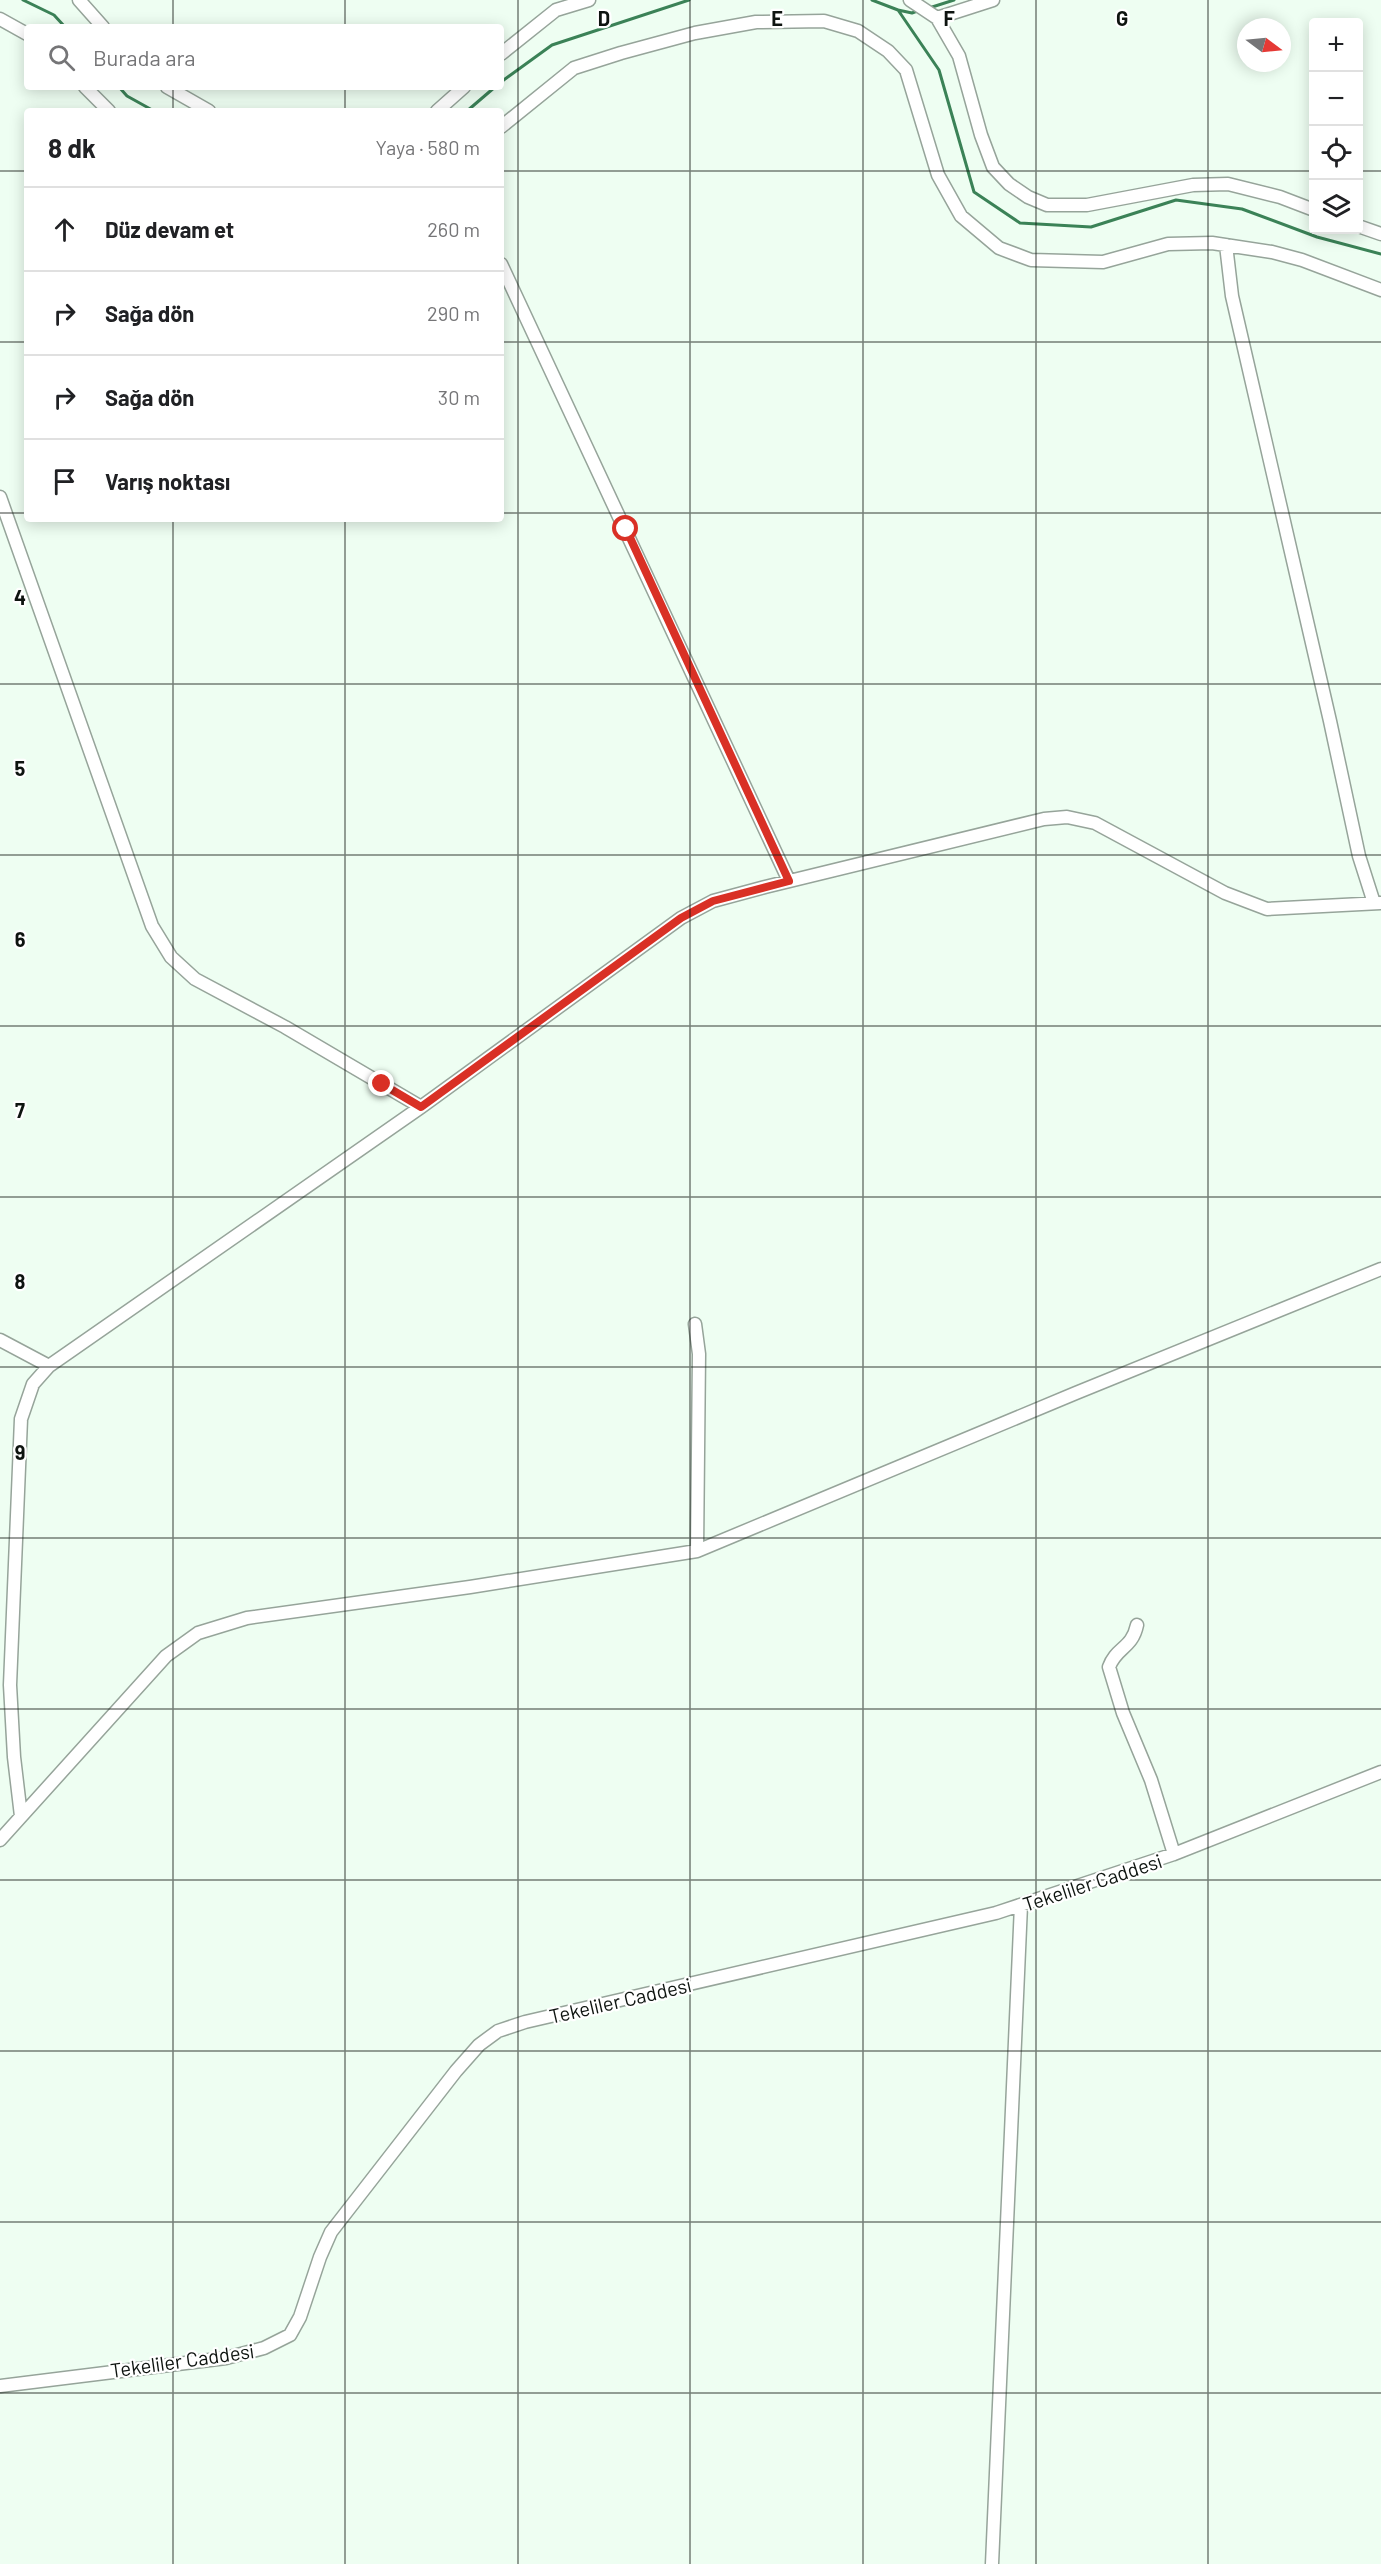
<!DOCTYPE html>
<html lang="tr">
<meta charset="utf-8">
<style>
:root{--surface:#fff;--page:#f2f2f2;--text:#202124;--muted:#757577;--line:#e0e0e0}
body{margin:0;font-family:Barlow,sans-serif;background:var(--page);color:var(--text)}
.controls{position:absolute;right:18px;top:18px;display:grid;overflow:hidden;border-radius:6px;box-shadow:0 3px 15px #0003}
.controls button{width:54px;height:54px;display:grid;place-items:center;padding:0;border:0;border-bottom:2px solid var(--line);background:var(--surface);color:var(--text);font:30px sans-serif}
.compass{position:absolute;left:1237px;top:18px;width:54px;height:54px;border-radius:50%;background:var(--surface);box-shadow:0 3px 15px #0003;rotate:106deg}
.stop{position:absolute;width:18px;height:18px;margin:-14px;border:4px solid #d93025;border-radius:50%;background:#fff}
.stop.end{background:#d93025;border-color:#fff;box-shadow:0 2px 6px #0008}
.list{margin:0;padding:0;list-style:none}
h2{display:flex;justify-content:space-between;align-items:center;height:78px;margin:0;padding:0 24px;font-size:26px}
h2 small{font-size:20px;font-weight:400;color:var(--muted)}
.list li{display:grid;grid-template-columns:39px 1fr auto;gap:18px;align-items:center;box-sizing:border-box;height:84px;padding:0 24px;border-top:2px solid var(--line)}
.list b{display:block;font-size:22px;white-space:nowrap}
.list em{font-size:20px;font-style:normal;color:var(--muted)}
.icon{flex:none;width:33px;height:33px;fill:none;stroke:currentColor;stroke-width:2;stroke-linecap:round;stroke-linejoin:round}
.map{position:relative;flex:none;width:1381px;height:2564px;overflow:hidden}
.search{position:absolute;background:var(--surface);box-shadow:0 3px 15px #0003;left:24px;top:24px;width:480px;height:66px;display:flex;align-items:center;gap:15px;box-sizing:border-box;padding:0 21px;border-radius:6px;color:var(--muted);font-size:22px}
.panel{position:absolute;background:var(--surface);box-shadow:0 3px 15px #0003;left:24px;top:108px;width:480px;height:414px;border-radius:6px}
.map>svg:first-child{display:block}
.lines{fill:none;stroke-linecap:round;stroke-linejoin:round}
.stream{stroke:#3b8257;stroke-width:3}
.minor-casing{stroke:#96a49a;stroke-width:15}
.minor{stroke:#fff;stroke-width:12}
.route{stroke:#d93025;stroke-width:8}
.grid{fill:none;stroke:#0e1410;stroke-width:1.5;stroke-opacity:0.55}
.labels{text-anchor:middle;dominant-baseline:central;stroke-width:4.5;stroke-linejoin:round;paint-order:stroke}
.street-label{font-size:20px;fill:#0e1410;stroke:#fff}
.grid-label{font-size:20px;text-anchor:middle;font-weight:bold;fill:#0e1410;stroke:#fff;stroke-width:4.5;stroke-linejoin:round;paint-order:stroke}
</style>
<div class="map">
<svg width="1381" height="2564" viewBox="0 0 1381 2564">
<rect width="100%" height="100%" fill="#eefef2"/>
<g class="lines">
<path class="stream" d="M23,0L54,15L65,27
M872,0L898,10L939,70L974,192L1020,223L1091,227L1176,200L1242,209L1317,237L1381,254
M929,8L954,0
M898,10L912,13L920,10
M501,82L552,45L689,0
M119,87L127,96L154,111
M467,111L495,87"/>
<defs>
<path id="minor" d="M79,0L103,27
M910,0L937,18L959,56L981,135L993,167L1009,184L1028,197L1047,205H1087L1193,185L1228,184L1280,197L1314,210
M937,18L993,0
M0,19L27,34
M501,54L556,10L589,0
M85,87L109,111
M167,87L209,111
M437,111L464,87
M501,127L574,68L621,53L695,33L756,22L824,21L858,31L888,51L906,70L938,175L961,216L999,248L1031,260L1103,262L1168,244L1212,243L1272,252L1302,260L1381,290
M1358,226L1381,234
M1226,245L1232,296L1330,721L1359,856L1374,903
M501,264L789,881
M0,497L152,926L171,957L195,979L285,1027L421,1107
M695,1324L699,1354L697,1551
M0,1340L49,1366
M1137,1625C1132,1649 1116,1647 1109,1667L1123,1713L1151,1780L1174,1854
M21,1816L14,1757L10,1685L21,1419L33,1384L49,1366L421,1107L681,918L713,901L765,887L1044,819L1067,817L1095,823L1225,893L1267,909L1381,903
M0,1840L166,1656L198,1633L247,1618L470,1587L697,1551L1076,1393L1381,1269
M0,2386L226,2358L264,2348L290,2335L300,2317L320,2257L331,2232L456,2071L479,2045L498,2031L525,2022L996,1913L1174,1854L1381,1772
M992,2564L1021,1905"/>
</defs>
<use href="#minor" class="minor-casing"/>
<use href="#minor" class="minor"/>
</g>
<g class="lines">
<path class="route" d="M382,1084L421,1107L681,918L713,901L789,881L626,529"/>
</g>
<path class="grid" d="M173,0V27M345,0V27M518,0V2564M690,0V2564M863,0V2564M1036,0V2564M1208,0V2564M173,87V111M345,87V111M0,171H27M501,171H1314M1358,171H1381M0,342H27M501,342H1381M0,513H27M501,513H1381M173,519V2564M345,519V2564M0,684H1381M0,855H1381M0,1026H1381M0,1197H1381M0,1367H1381M0,1538H1381M0,1709H1381M0,1880H1381M0,2051H1381M0,2222H1381M0,2393H1381"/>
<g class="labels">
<g class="street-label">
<text transform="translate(1092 1882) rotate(-18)">Tekeliler Caddesi</text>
<text transform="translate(620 2000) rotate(-13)">Tekeliler Caddesi</text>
<text transform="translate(182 2360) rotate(-8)">Tekeliler Caddesi</text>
</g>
</g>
<g class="grid-label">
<text x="604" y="26">D</text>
<text x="777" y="26">E</text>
<text x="949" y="26">F</text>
<text x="1122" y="26">G</text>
<text x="20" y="605">4</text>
<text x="20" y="776">5</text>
<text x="20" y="947">6</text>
<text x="20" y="1118">7</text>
<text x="20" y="1289">8</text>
<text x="20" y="1460">9</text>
</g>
</svg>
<div class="controls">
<button>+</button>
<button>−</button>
<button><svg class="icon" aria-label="locate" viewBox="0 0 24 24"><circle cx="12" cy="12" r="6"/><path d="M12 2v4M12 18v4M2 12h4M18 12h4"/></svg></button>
<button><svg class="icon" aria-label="layers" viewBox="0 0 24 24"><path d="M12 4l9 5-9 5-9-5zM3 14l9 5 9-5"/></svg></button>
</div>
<svg class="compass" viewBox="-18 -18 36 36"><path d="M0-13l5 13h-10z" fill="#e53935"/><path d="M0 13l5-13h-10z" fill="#757577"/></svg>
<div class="stop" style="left:626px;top:529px"></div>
<div class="stop end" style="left:382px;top:1084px"></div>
<div class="search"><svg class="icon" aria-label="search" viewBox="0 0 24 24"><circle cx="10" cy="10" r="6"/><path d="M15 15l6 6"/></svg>Burada ara</div>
<section class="panel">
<h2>8 dk<small>Yaya · 580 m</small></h2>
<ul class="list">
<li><svg class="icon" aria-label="ahead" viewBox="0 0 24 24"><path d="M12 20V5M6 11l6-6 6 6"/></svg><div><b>Düz devam et</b></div><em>260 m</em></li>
<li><svg class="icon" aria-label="right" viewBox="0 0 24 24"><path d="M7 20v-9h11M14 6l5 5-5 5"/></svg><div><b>Sağa dön</b></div><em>290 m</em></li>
<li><svg class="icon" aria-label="right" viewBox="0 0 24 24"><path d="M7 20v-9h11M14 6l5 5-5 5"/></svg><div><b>Sağa dön</b></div><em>30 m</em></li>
<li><svg class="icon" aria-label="arrive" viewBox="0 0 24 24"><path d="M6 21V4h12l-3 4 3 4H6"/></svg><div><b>Varış noktası</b></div></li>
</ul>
</section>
</div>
